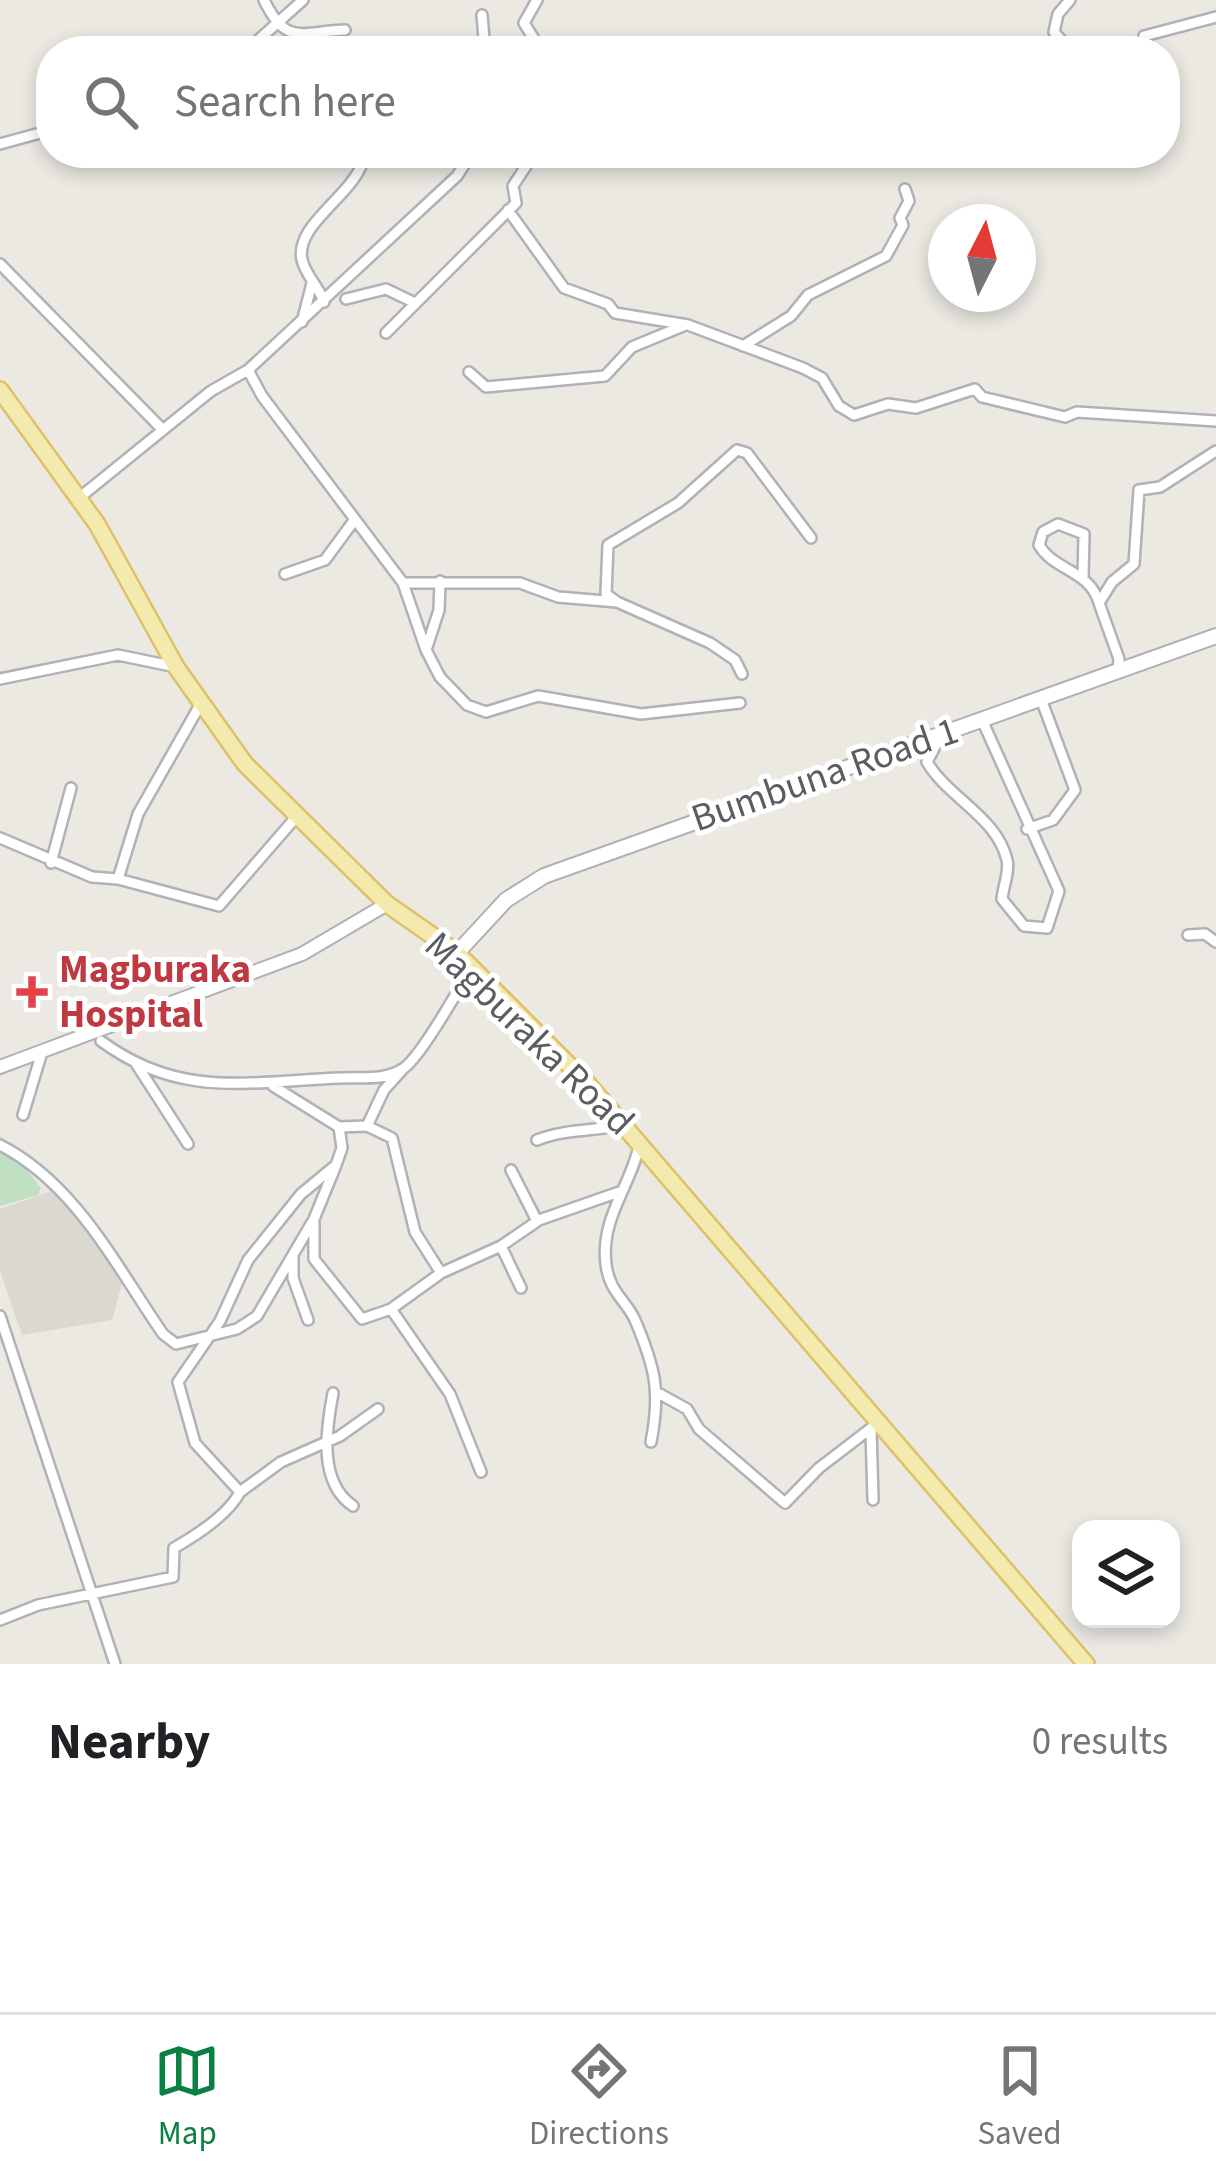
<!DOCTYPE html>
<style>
:root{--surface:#fff;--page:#f6f6f6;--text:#202124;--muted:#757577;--line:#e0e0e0;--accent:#0b8043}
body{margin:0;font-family:"Source Sans 3",sans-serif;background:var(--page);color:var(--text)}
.controls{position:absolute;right:36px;bottom:36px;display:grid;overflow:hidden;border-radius:24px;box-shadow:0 6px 18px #0003}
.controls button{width:108px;height:108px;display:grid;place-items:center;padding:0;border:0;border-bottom:3px solid var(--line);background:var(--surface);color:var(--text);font:60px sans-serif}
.compass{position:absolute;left:928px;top:204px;width:108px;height:108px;border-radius:50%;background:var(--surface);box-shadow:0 6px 18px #0003;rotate:6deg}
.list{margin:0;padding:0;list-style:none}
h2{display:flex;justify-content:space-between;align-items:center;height:156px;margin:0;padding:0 48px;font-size:51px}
h2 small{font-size:39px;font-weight:400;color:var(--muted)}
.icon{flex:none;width:66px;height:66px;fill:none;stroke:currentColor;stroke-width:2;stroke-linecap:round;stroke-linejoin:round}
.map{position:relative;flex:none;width:1216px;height:1664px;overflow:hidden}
.search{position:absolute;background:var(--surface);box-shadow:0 6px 18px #0003;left:36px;right:36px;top:36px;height:132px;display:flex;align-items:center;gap:30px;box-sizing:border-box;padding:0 42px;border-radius:48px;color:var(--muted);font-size:45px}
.sheet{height:348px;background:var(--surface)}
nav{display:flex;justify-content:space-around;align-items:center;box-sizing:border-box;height:168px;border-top:3px solid var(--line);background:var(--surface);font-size:33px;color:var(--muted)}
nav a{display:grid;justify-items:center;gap:6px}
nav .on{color:var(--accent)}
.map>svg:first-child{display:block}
.education{fill:#dbd8d0}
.green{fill:#c1e0c2}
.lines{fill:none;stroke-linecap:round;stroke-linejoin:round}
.minor-casing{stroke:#afb2b6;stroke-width:14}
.tertiary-casing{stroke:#afb2b6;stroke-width:16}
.secondary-casing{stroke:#afb1b5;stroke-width:18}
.primary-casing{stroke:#dec068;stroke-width:20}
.minor{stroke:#fff;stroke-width:9}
.tertiary{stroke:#fff;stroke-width:12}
.secondary{stroke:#fff;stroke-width:14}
.primary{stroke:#f4eaae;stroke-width:15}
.health-dot{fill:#e0444e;stroke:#fff;stroke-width:4.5}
.labels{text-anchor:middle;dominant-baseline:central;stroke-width:10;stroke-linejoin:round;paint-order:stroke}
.street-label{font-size:39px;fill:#5a5d61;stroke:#fff}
.health-label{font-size:39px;font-weight:bold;fill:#be3a42;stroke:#fff;text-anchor:start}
</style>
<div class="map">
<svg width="1216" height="1664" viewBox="0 0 1216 1664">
<rect width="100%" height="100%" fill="#ebe9e2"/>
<path class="education" d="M57,1189L123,1280L112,1320L22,1335L0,1271V1209Z"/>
<path class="green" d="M0,1136L41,1188L38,1195L0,1206Z"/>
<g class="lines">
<defs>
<path id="minor" d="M264,0C287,48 303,31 345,30
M1070,0L1058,14L1054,32L1071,51
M482,15L484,39L494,51
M246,51L303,0
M528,51L534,39L524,23L537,0
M1139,51L1146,46L1144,36L1216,17
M0,144L51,130
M508,210L564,288L608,304L615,313L688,325L803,368L822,378L839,406L854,415L888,404L916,408L975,389L982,397L1065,417L1077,412L1216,421
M0,264L163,430
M346,299L386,289L415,303
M324,302C319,287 306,276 302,260C294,222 360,193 365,153
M302,322L312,283
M386,333L516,203L513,186L532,157L527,153
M743,346L791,316L808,295L886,256L903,225L900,218L909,201L905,189
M248,370L262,396L403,583H520L558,597L617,602L710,643L735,660L742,674
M469,372L486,387L605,376L632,347L683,326
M79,498L211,391L248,370L457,176L472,153
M285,574L325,560L353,522
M1083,578L1084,534L1058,524L1043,532L1039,545C1054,571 1090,570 1099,603L1112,582L1134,564L1139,490L1160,487L1216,451
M440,581L439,610L426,650L440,677L467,705L486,712L538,696L641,714L740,703
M403,583L426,650
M617,602L606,594L608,545L678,503L737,450L747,453L811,538
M1099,603L1119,659L1118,670
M0,679L118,655L176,667
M941,735L927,762C948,798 997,817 1007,860C1010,871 1003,887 1002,899L1024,926L1047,928L1059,891L982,720
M1027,829L1053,820L1075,790L1041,699
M0,838L92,877L118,879L138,814L200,705
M51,863L71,788
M118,879L219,906L297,816
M1188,935L1205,934L1216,942
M101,1041C181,1100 250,1081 341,1078C361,1077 386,1081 404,1068C422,1055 459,989 471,968
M135,1062L188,1144
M273,1086L339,1127L367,1126L392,1138L415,1232L441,1273
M23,1115L42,1052
M367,1126L384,1090L402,1070
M537,1140C564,1129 595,1131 624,1125
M640,1142C632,1185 600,1217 606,1264C609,1292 626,1300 635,1320C655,1367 661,1391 651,1442
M0,1145C76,1184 116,1266 163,1334L176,1344L237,1329L257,1316L314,1219L336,1165
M511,1170L537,1221
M314,1223V1259L362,1319L391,1309L441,1273L501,1246L539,1220L619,1192
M501,1246L521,1288
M293,1256V1278L308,1320
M391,1309L450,1394L481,1472
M0,1316L115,1664
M333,1393C326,1430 318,1482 353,1506
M660,1394L687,1409L699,1429L785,1503L819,1468L879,1422
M871,1430L873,1500
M240,1492L281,1462L340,1436L378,1409
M0,1620L38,1605L173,1577L174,1548C195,1536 228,1515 240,1492L195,1443L178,1382L220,1321L248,1260L301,1194L336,1165L342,1148L339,1127"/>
<path id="tertiary" d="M0,1067L302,954L387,904"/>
<path id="secondary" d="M457,953L506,900L544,876L1216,636"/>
<path id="primary" d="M0,390L97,524L176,667L245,764L387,904L457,953L587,1083L1086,1664"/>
</defs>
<use href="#minor" class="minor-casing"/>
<use href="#tertiary" class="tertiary-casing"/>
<use href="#secondary" class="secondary-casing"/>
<use href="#primary" class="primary-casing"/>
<use href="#minor" class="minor"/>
<use href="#tertiary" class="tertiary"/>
<use href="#secondary" class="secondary"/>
<use href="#primary" class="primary"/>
</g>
<path class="health-dot" d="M26 974h12v12h12v12h-12v12h-12v-12h-12v-12h12z"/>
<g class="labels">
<g class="street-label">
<text transform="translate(825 775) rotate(-19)">Bumbuna Road 1</text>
<text transform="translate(529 1034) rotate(44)">Magburaka Road</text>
</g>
<g class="health-label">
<text x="59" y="970">Magburaka<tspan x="59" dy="45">Hospital</tspan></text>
</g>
</g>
</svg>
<div class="controls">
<button><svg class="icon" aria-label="layers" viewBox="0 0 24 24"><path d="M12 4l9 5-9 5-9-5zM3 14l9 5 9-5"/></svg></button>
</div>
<svg class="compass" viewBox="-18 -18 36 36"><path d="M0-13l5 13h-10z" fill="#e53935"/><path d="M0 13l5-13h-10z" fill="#757577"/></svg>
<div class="search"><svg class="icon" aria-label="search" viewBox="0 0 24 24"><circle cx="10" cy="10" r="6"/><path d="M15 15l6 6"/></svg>Search here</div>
</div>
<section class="sheet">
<h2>Nearby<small>0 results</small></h2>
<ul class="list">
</ul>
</section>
<nav>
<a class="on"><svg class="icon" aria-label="map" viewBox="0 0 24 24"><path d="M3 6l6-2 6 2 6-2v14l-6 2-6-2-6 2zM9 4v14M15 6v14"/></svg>Map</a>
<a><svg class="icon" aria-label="directions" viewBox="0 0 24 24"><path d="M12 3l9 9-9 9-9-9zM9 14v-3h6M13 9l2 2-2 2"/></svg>Directions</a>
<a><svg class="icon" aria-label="saved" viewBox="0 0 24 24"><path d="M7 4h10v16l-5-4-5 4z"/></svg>Saved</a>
</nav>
